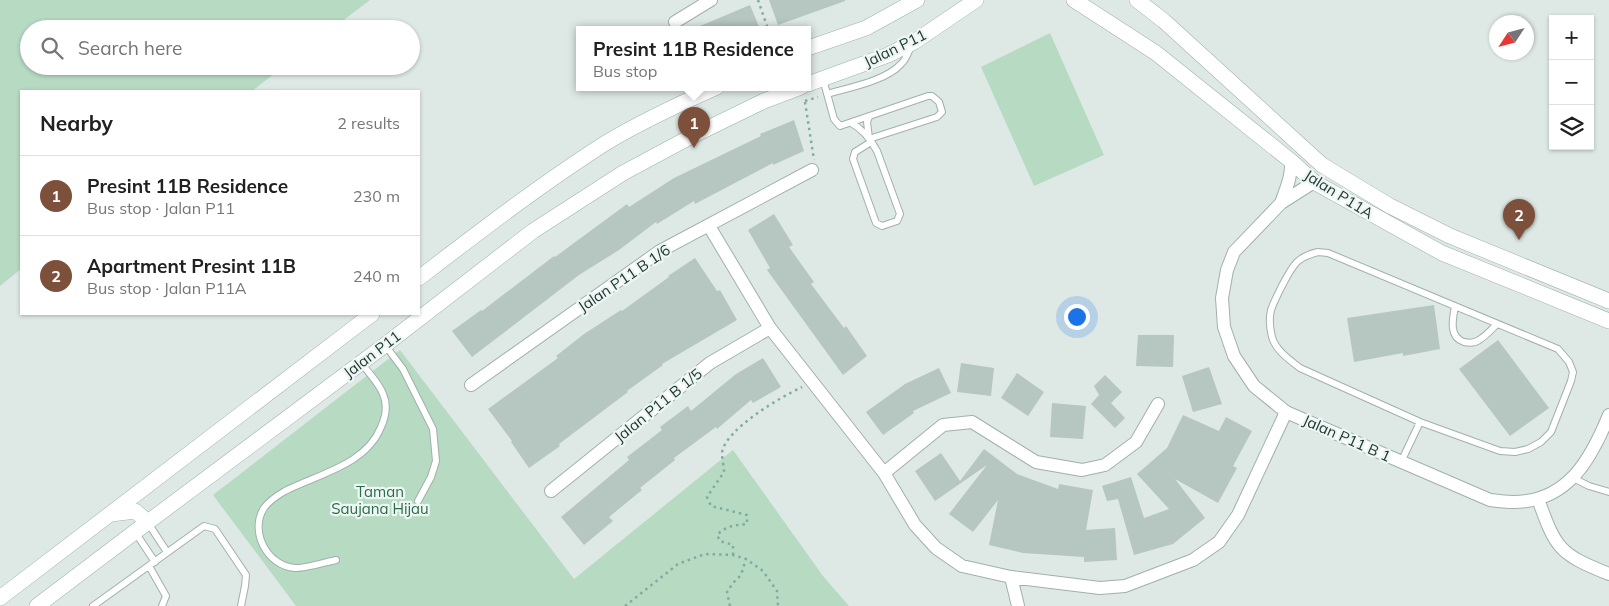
<!DOCTYPE html>
<meta charset="utf-8">
<style>
:root{--surface:#fff;--page:#f6f6f6;--text:#202124;--muted:#757577;--line:#e0e0e0;--accent:#7d503b}
body{margin:0;font-family:Mulish,sans-serif;background:var(--page);color:var(--text)}
.controls{position:absolute;right:15px;top:15px;display:grid;overflow:hidden;border-radius:0px;box-shadow:0 1px 4px #0004}
.controls button{width:45px;height:45px;display:grid;place-items:center;padding:0;border:0;border-bottom:1px solid var(--line);background:var(--surface);color:var(--text);font:25px sans-serif}
.compass{position:absolute;left:1489px;top:15px;width:45px;height:45px;border-radius:50%;background:var(--surface);box-shadow:0 1px 4px #0004;rotate:234deg}
.you{position:absolute;left:1076px;top:316px;width:18px;height:18px;margin:-12px;border:4px solid #fff;border-radius:50%;background:#1a73e8;box-shadow:0 0 0 8px #1a73e833}
.badge{display:grid;place-items:center;width:32px;height:32px;border-radius:50%;background:var(--accent);color:#fff;font-size:16px;font-weight:700}
.pin{position:absolute;translate:-50% -41px;filter:drop-shadow(0 1px 2px #0008)}
.pin::after{content:'';position:absolute;top:26px;width:18px;height:15px;background:inherit;clip-path:polygon(0 0,100% 0,50% 100%)}
.popup{position:absolute;left:576px;top:26px;width:235px;height:65px;box-sizing:border-box;display:grid;place-content:center;border-radius:0px;background:var(--surface);filter:drop-shadow(0 1px 4px #0005);font-size:16px;white-space:nowrap;color:var(--muted)}
.popup b{font-size:19px;color:var(--text)}
.popup::after{content:'';position:absolute;left:50%;top:100%;margin-left:-10px;border:10px solid transparent;border-top-color:var(--surface)}
.list{margin:0;padding:0;list-style:none}
h2{display:flex;justify-content:space-between;align-items:center;height:65px;margin:0;padding:0 20px;font-size:21px}
h2 small{font-size:16px;font-weight:400;color:var(--muted)}
.list li{display:grid;grid-template-columns:32px 1fr auto;gap:15px;align-items:center;box-sizing:border-box;height:80px;padding:0 20px;border-top:1px solid var(--line)}
.list b{display:block;font-size:19px;white-space:nowrap}
.list p{margin:0;font-size:16px;white-space:nowrap;color:var(--muted)}
.list em{font-size:16px;font-style:normal;color:var(--muted)}
.icon{flex:none;width:28px;height:28px;fill:none;stroke:currentColor;stroke-width:2;stroke-linecap:round;stroke-linejoin:round}
.map{position:relative;flex:none;width:1609px;height:606px;overflow:hidden}
.search{position:absolute;background:var(--surface);box-shadow:0 1px 4px #0004;left:20px;top:20px;width:400px;height:55px;display:flex;align-items:center;gap:12px;box-sizing:border-box;padding:0 18px;border-radius:28px;color:var(--muted);font-size:19px}
.panel{position:absolute;background:var(--surface);box-shadow:0 1px 4px #0004;left:20px;top:90px;width:400px;height:225px;border-radius:0px}
.map>svg:first-child{display:block}
.green{fill:#b7dac3}
.building{fill:#b6c6c1}
.lines{fill:none;stroke-linecap:round;stroke-linejoin:round}
.service-casing{stroke:#a1b0ac;stroke-width:8}
.minor-casing{stroke:#a1b0ac;stroke-width:14}
.tertiary-casing{stroke:#a1b0ac;stroke-width:16}
.secondary-casing{stroke:#9db4ae;stroke-width:16}
.path{stroke:#7faca2;stroke-width:2.5;stroke-dasharray:2.5 4;stroke-linecap:butt}
.service{stroke:#fff;stroke-width:6}
.minor{stroke:#fff;stroke-width:12}
.tertiary{stroke:#fff;stroke-width:15}
.secondary{stroke:#fff;stroke-width:15}
.labels{text-anchor:middle;dominant-baseline:central;stroke-width:4.5;stroke-linejoin:round;paint-order:stroke}
.street-label{font-size:15px;fill:#203834;stroke:#eef6f3}
.park-label{font-size:15px;fill:#2b6d4b;stroke:#eef6f3}
</style>
<div class="map">
<svg width="1609" height="606" viewBox="0 0 1609 606">
<rect width="100%" height="100%" fill="#dee9e5"/>
<path class="green" d="M0,0H370L332,29H29V66H284L252,91H21V269L0,286Z
M1050,33L1104,155L1034,186L981,67Z
M400,350L574,579L733,450L823,576L849,606H296L213,495Z"/>
<path class="building" d="M769,0H845V1L778,25Z
M750,5L760,29H693Z
M794,120L804,151L773,165V163L695,204L694,201L657,224L656,222L619,250L579,275L472,357L452,331L481,310L482,311L554,256L555,257L627,204L629,207L674,178L761,136L760,134Z
M774,214L793,245L789,247L814,282L811,284L844,328L846,326L867,356L843,375L767,270L770,268L748,230Z
M695,258L717,291L720,290L737,320L662,364L663,365L627,391L628,392L559,444L560,446L529,468L511,442L512,441L488,409L558,358L556,356L584,334L621,310L622,311L669,277L668,276Z
M1434,305L1440,349L1403,356V353L1354,362L1347,318Z
M1138,335H1174L1173,367L1136,366Z
M1498,340L1549,408L1510,436L1459,369Z
M763,358L781,387L753,403L751,400L717,429L716,427L674,458L675,460L640,488L642,490L609,517L613,521L584,545L561,517L629,460L627,457L662,430L660,427L688,406L691,411L736,374Z
M961,363L994,368L991,396L957,392Z
M1209,367L1222,404L1193,412L1182,376Z
M939,368L951,393L913,411L914,413L883,435L866,412L905,384Z
M1017,373L1044,392L1028,416L1001,398Z
M1105,375L1122,392L1111,403L1125,418L1115,428L1091,404L1099,395L1094,386Z
M1052,403L1086,406L1083,439L1050,437Z
M1183,415L1219,431L1226,417L1252,431L1233,466L1237,468L1218,503L1175,479L1205,518L1173,544L1134,555L1118,499L1107,501L1102,486L1131,477L1144,518L1169,509L1137,474L1167,448Z
M984,449L1017,474L1058,489L1059,484L1093,490L1086,530L1115,528L1117,560L1084,562V557L1023,553L989,545L998,500L973,532L949,514L987,465L935,501L915,471L941,453L960,481Z"/>
<g class="lines">
<defs>
<path id="service" d="M823,79L834,119L840,126L928,96H932L939,102L942,112L937,117L869,139
M827,94C848,88 886,81 901,64C906,60 908,52 911,47
M851,123C863,129 871,140 877,151L900,214L897,221L882,226L876,223L853,159L855,152L871,142
M869,138L867,122L869,117
M1318,252L1328,253L1558,349L1569,362L1573,372L1571,381L1551,432L1541,442L1528,449L1515,452L1500,451L1420,422L1300,368C1290,360 1276,351 1272,337C1270,329 1269,318 1271,310C1275,299 1289,270 1297,262C1303,256 1310,254 1318,252Z
M1455,306C1453,318 1448,337 1464,342C1469,343 1475,343 1479,340C1486,336 1492,329 1497,324
M385,345L403,369L433,429L436,461L431,477L418,501
M1401,462L1420,422
M1573,478L1589,486L1609,492
M148,523L167,552
M135,532L155,562
M336,560C326,562 304,569 295,568C267,566 249,531 264,508C269,501 278,495 285,491C318,474 366,465 381,427C386,416 388,405 383,394C379,383 368,372 361,363
M149,566L166,596L162,606
M93,606L204,526L215,529L246,575L245,586L241,606"/>
<path id="minor" d="M675,22L711,0
M1314,182L1281,203L1234,252L1227,270L1222,298L1224,327L1234,356L1254,386L1286,412L1490,500C1498,501 1506,502 1513,502C1568,502 1591,459 1609,415
M1281,203C1286,189 1292,176 1291,161
M709,226L770,328L884,473L915,525L936,548L962,566L1011,577L1100,588L1125,586L1193,560L1219,542L1238,515L1286,412
M471,385L660,251L812,170
M884,473L943,425L972,422L1036,462L1082,470L1105,465L1136,442L1158,404
M551,491L710,363L770,328
M1538,499C1556,549 1559,554 1609,574
M1011,577L1018,606"/>
<path id="tertiary" d="M1074,0L1156,53L1291,161L1314,182L1442,253L1609,321
M1137,0L1164,21L1322,165L1390,206L1450,236L1609,301"/>
<path id="secondary" d="M808,48L866,28L917,0
M808,84L888,55L914,42L976,0
M419,278C479,232 540,185 604,144C640,122 679,104 717,87
M111,514L135,511L148,522
M0,598L372,314
M37,606L148,522L385,345L533,231L623,173L692,136L764,101L801,87"/>
</defs>
<use href="#service" class="service-casing"/>
<use href="#minor" class="minor-casing"/>
<use href="#tertiary" class="tertiary-casing"/>
<use href="#secondary" class="secondary-casing"/>
<path class="path" d="M758,0L768,29
M805,101L818,97
M805,102L814,160
M733,555V545L720,541L717,535C726,526 735,525 747,524V515L711,506L707,497L724,472C724,466 722,459 722,453C725,429 781,397 802,387
M625,606L678,564L705,554L733,555L746,559L763,571L777,591L778,606
M730,606L727,592L733,583L741,575L746,559"/>
<use href="#service" class="service"/>
<use href="#minor" class="minor"/>
<use href="#tertiary" class="tertiary"/>
<use href="#secondary" class="secondary"/>
</g>
<g class="labels">
<g class="street-label">
<text transform="translate(895 48) rotate(-26)">Jalan P11</text>
<text transform="translate(1339 194) rotate(32)">Jalan P11A</text>
<text transform="translate(624 278) rotate(-34)">Jalan P11 B 1/6</text>
<text transform="translate(372 354) rotate(-37)">Jalan P11</text>
<text transform="translate(658 405) rotate(-39)">Jalan P11 B 1/5</text>
<text transform="translate(1347 438) rotate(24)">Jalan P11 B 1</text>
</g>
<g class="park-label">
<text x="380" y="491">Taman<tspan x="380" dy="17">Saujana Hijau</tspan></text>
</g>
</g>
</svg>
<div class="controls">
<button>+</button>
<button>−</button>
<button><svg class="icon" aria-label="layers" viewBox="0 0 24 24"><path d="M12 4l9 5-9 5-9-5zM3 14l9 5 9-5"/></svg></button>
</div>
<svg class="compass" viewBox="-18 -18 36 36"><path d="M0-13l5 13h-10z" fill="#e53935"/><path d="M0 13l5-13h-10z" fill="#757577"/></svg>
<div class="you"></div>
<div class="pin badge" style="left:694px;top:148px">1</div>
<div class="popup"><b>Presint 11B Residence</b>Bus stop</div>
<div class="pin badge" style="left:1519px;top:240px">2</div>
<div class="search"><svg class="icon" aria-label="search" viewBox="0 0 24 24"><circle cx="10" cy="10" r="6"/><path d="M15 15l6 6"/></svg>Search here</div>
<section class="panel">
<h2>Nearby<small>2 results</small></h2>
<ul class="list">
<li><span class="badge">1</span><div><b>Presint 11B Residence</b><p>Bus stop · Jalan P11</p></div><em>230 m</em></li>
<li><span class="badge">2</span><div><b>Apartment Presint 11B</b><p>Bus stop · Jalan P11A</p></div><em>240 m</em></li>
</ul>
</section>
</div>
